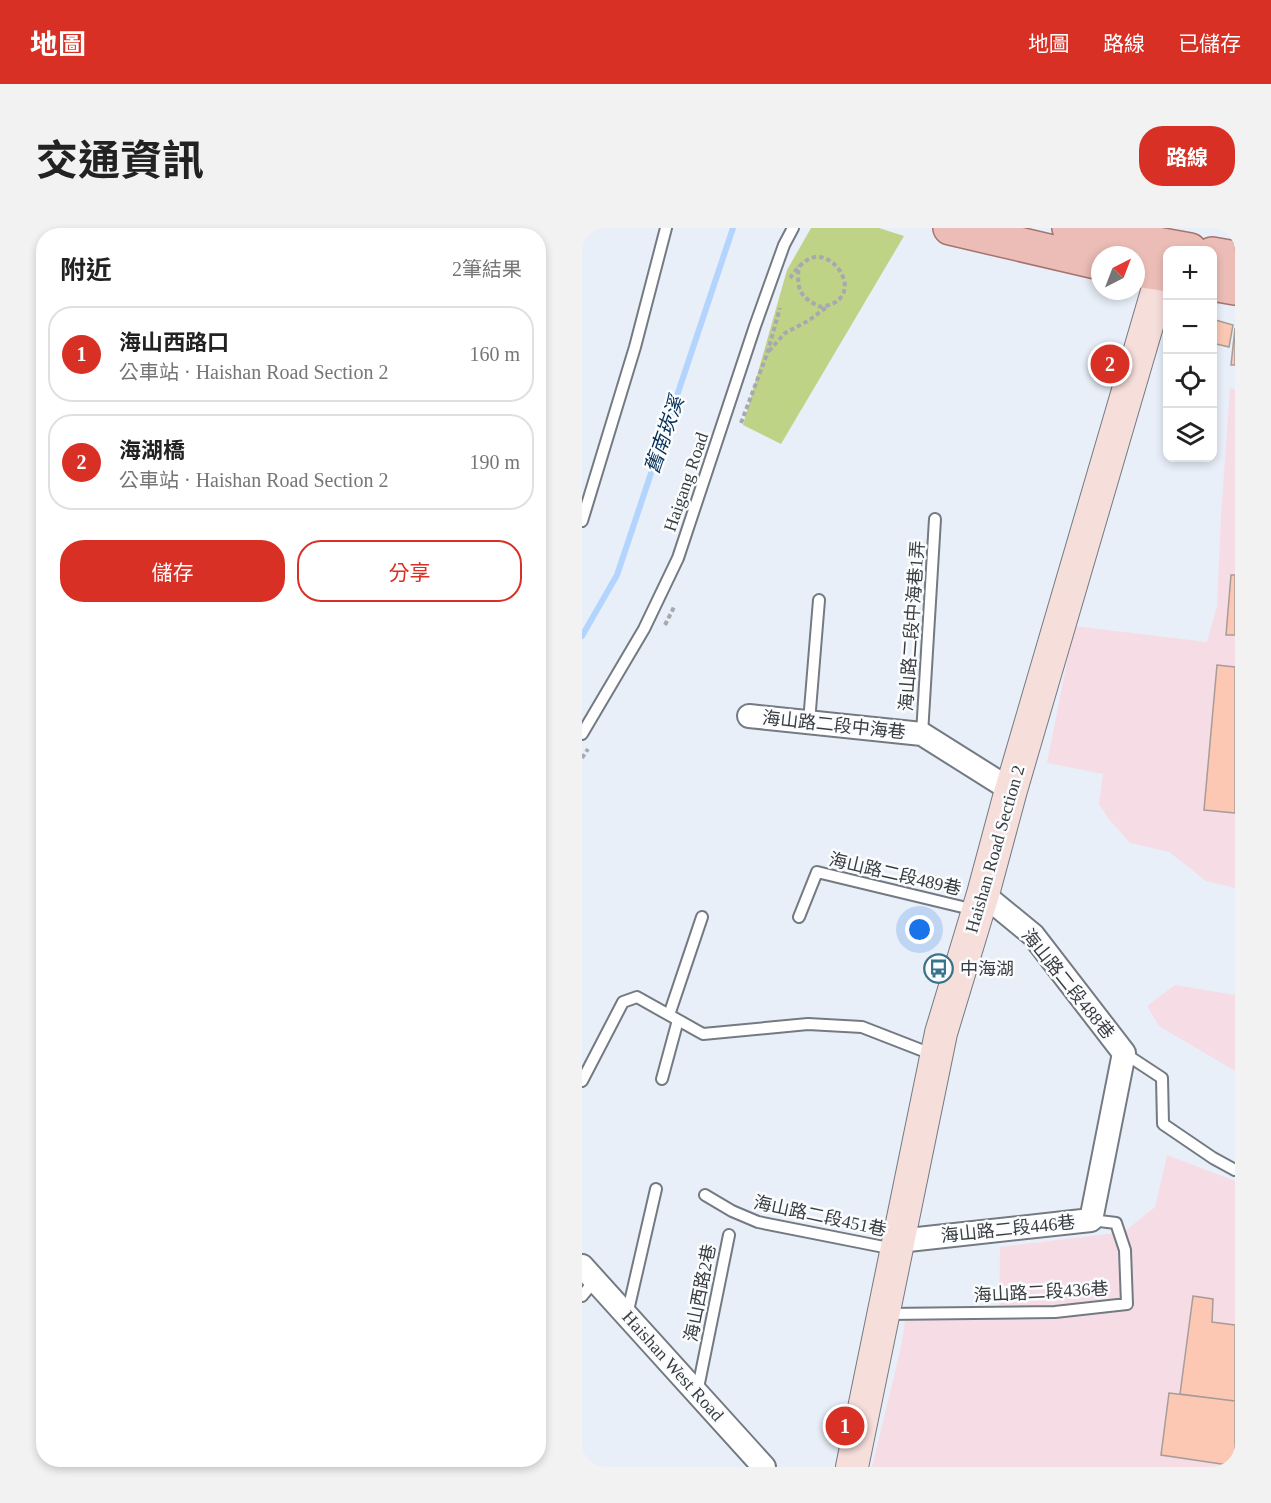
<!DOCTYPE html>
<html lang="zh-TW">
<meta charset="utf-8">
<style>
:root{--surface:#fff;--page:#f2f2f2;--text:#222;--muted:#767676;--line:#e0e0e0;--accent:#d93025}
body{margin:0;font-family:"Times New Roman","Noto Sans TC",serif;background:var(--page);color:var(--text)}
.controls{position:absolute;right:18px;top:18px;display:grid;overflow:hidden;border-radius:12px;box-shadow:0 3px 9px #0003}
.controls button{width:54px;height:54px;display:grid;place-items:center;padding:0;border:0;border-bottom:2px solid var(--line);background:var(--surface);color:var(--text);font:30px sans-serif}
.compass{position:absolute;left:509px;top:18px;width:54px;height:54px;border-radius:50%;background:var(--surface);box-shadow:0 3px 9px #0003;rotate:42deg}
.you{position:absolute;left:338px;top:702px;width:21px;height:21px;margin:-15px;border:4px solid #fff;border-radius:50%;background:#1a73e8;box-shadow:0 0 0 9px #1a73e833}
.badge{display:grid;place-items:center;width:39px;height:39px;border-radius:50%;background:var(--accent);color:#fff;font-size:20px;font-weight:700}
.pin{position:absolute;translate:-50% -50%;border:3px solid #fff;box-shadow:0 2px 6px #0006}
.list{margin:0;padding:0;list-style:none}
h2{display:flex;justify-content:space-between;align-items:center;height:78px;margin:0;padding:0 24px;font-size:26px}
h2 small{font-size:20px;font-weight:400;color:var(--muted)}
.list li{display:grid;grid-template-columns:39px 1fr auto;gap:18px;align-items:center;box-sizing:border-box;height:96px;margin:0 12px 12px;padding:0 12px;border:2px solid var(--line);border-radius:24px}
.list b{display:block;font-size:22px;white-space:nowrap}
.list p{margin:0;font-size:20px;white-space:nowrap;color:var(--muted)}
.list em{font-size:20px;font-style:normal;color:var(--muted)}
.actions{display:flex;gap:12px;padding:18px 24px}
.actions a{flex:1;padding:14px 0;border:2px solid var(--accent);border-radius:24px;text-align:center;font-size:21px;color:var(--accent)}
.actions .main{background:var(--accent);color:#fff}
.icon{flex:none;width:33px;height:33px;fill:none;stroke:currentColor;stroke-width:2;stroke-linecap:round;stroke-linejoin:round}
.map{position:relative;flex:none;width:653px;height:1239px;overflow:hidden;border-radius:24px}
header{display:flex;align-items:center;gap:36px;box-sizing:border-box;height:84px;padding:0 30px;background:var(--accent);color:#fff}
header strong{font-size:28px}
nav{display:flex;gap:33px;margin-inline-start:auto;font-size:21px}
.intro{display:flex;align-items:center;justify-content:space-between;box-sizing:border-box;height:144px;padding:0 36px}
h1{margin:0;font-size:42px}
.button{padding:15px 27px;border-radius:24px;background:var(--accent);color:#fff;font-size:21px;font-weight:700}
main{display:flex;gap:36px;padding:0 36px}
aside{flex:1;background:var(--surface);border-radius:24px;box-shadow:0 3px 9px #0003}
.map>svg:first-child{display:block}
.industrial{fill:#f6dde5}
.green{fill:#bfd386}
.lines{fill:none;stroke-linecap:round;stroke-linejoin:round}
.stream{stroke:#b3d5fd;stroke-width:6}
.building{fill:#fcc8b3;stroke:#a79c98;stroke-width:1.5}
.service-casing{stroke:#747a82;stroke-width:14}
.minor-casing{stroke:#747a82;stroke-width:26}
.secondary-casing{stroke:#747a82;stroke-width:34}
.primary-casing{stroke:#a6746e;stroke-width:36}
.path{stroke:#a5aab1;stroke-width:4;stroke-dasharray:4.5 3;stroke-linecap:butt}
.service{stroke:#fff;stroke-width:10}
.minor{stroke:#fff;stroke-width:22}
.secondary{stroke:#f6dedb;stroke-width:32}
.primary{stroke:#ecbdb7;stroke-width:33}
.labels{text-anchor:middle;dominant-baseline:central;stroke-width:5;stroke-linejoin:round;paint-order:stroke}
.street-label{font-size:18px;fill:#3a3d40;stroke:#fafcfe}
.poi-label{font-size:18px;fill:#3a3d40;stroke:#fafcfe;text-anchor:start}
.water-label{font-size:20px;font-style:italic;fill:#032e55;stroke:#fafcfe}
</style>
<header>
<strong>地圖</strong>
<nav><a>地圖</a><a>路線</a><a>已儲存</a></nav>
</header>
<div class="intro"><h1>交通資訊</h1><a class="button">路線</a></div>
<main>
<aside>
<h2>附近<small>2筆結果</small></h2>
<ul class="list">
<li><span class="badge">1</span><div><b>海山西路口</b><p>公車站 · Haishan Road Section 2</p></div><em>160 m</em></li>
<li><span class="badge">2</span><div><b>海湖橋</b><p>公車站 · Haishan Road Section 2</p></div><em>190 m</em></li>
</ul>
<div class="actions"><a class="main">儲存</a><a>分享</a></div>
</aside>
<div class="map">
<svg width="653" height="1239" viewBox="0 0 653 1239">
<rect width="100%" height="100%" fill="#e8eff8"/>
<path class="industrial" d="M648,160L653,161V660L624,653L587,624L548,615L526,590L517,576L521,546L465,535L492,398L625,414L635,378L639,287Z
M593,757L653,767V843L577,798L565,778Z
M585,927L653,953V1239H290L319,1119L324,1087L417,1086L418,1019L542,1004L573,979Z"/>
<path class="green" d="M229,0H297L322,8L199,216L161,197L205,42Z"/>
<g class="lines">
<path class="stream" d="M0,408L35,347L151,0"/>
</g>
<path class="building" d="M585,87H586V104L581,103Z
M630,91L651,97L647,119L630,115Z
M653,100V137H649Z
M649,347H653V407H644Z
M635,437L653,439V585L622,582Z
M611,1068L631,1071L630,1094L653,1097V1173L598,1166Z
M587,1165L653,1173V1238L579,1227Z"/>
<g class="lines">
<defs>
<path id="service" d="M0,293L53,119L84,0
M227,494L237,372
M0,506L62,401L96,330L173,98L202,17L211,0
M340,506L353,291
M217,689L235,644L393,682
M87,787L120,689
M542,825L580,850L581,896L631,930L653,942
M80,851L96,792
M0,853L41,774L55,769L121,806L226,796L280,799L352,827
M123,967L150,983L176,994L312,1021
M0,1068L13,1052
M305,1086L473,1084L545,1076L543,1022L534,995L509,992
M45,1087L74,961
M115,1165L147,1007"/>
<path id="minor" d="M167,488L340,506L429,562
M317,1013L509,992L542,825L451,707L401,666
M0,1038L182,1239"/>
<path id="secondary" d="M270,1239L359,805L401,666L429,562L586,26"/>
<path id="primary" d="M368,0L518,35
M487,0L608,22
M630,26L653,30
M554,42L586,47
M630,56L653,60"/>
</defs>
<use href="#service" class="service-casing"/>
<use href="#minor" class="minor-casing"/>
<use href="#secondary" class="secondary-casing"/>
<use href="#primary" class="primary-casing"/>
<path class="path" d="M208,50C214,42 222,31 233,29C257,26 283,72 239,79C218,70 214,61 217,38
M187,123L203,105L226,93L245,79
M159,195L185,126L198,80
M83,397L93,377
M0,530L6,521"/>
<use href="#service" class="service"/>
<use href="#minor" class="minor"/>
<use href="#secondary" class="secondary"/>
<use href="#primary" class="primary"/>
</g>
<defs>
<symbol id="bus-ring" viewBox="-11 -11 22 22"><circle r="9.5" fill="#fafcfe" stroke="#38738b" stroke-width="1.5"/><path d="M-5-6H5V4H4V6H2V4H-2V6H-4V4H-5ZM-3.5-4V0h7V-4ZM-3.5 1.2v1.5H-2V1.2ZM2 1.2v1.5H3.5V1.2Z" fill="#38738b"/></symbol>
</defs>
<g fill-rule="evenodd">
<use href="#bus-ring" x="340" y="724" width="33" height="33"/>
</g>
<g class="labels">
<g class="street-label">
<text transform="translate(104 254) rotate(-71)">Haigang Road</text>
<text transform="translate(330 398) rotate(-86)">海山路二段中海巷1弄</text>
<text transform="translate(252 497) rotate(6)">海山路二段中海巷</text>
<text transform="translate(413 621) rotate(-74)">Haishan Road Section 2</text>
<text transform="translate(313 646) rotate(13)">海山路二段489巷</text>
<text transform="translate(486 756) rotate(51)">海山路二段488巷</text>
<text transform="translate(238 988) rotate(12)">海山路二段451巷</text>
<text transform="translate(426 1001) rotate(-6)">海山路二段446巷</text>
<text transform="translate(459 1064) rotate(-3)">海山路二段436巷</text>
<text transform="translate(118 1065) rotate(-79)">海山西路2巷</text>
<text transform="translate(91 1138) rotate(48)">Haishan West Road</text>
</g>
<g class="poi-label">
<text x="378" y="741">中海湖</text>
</g>
<g class="water-label">
<text transform="translate(82 207) rotate(-71)">舊南崁溪</text>
</g>
</g>
</svg>
<div class="controls">
<button>+</button>
<button>−</button>
<button><svg class="icon" aria-label="locate" viewBox="0 0 24 24"><circle cx="12" cy="12" r="6"/><path d="M12 2v4M12 18v4M2 12h4M18 12h4"/></svg></button>
<button><svg class="icon" aria-label="layers" viewBox="0 0 24 24"><path d="M12 4l9 5-9 5-9-5zM3 14l9 5 9-5"/></svg></button>
</div>
<svg class="compass" viewBox="-18 -18 36 36"><path d="M0-13l5 13h-10z" fill="#e53935"/><path d="M0 13l5-13h-10z" fill="#767676"/></svg>
<div class="you"></div>
<div class="pin badge" style="left:263px;top:1198px">1</div>
<div class="pin badge" style="left:528px;top:136px">2</div>
</div>
</main>
